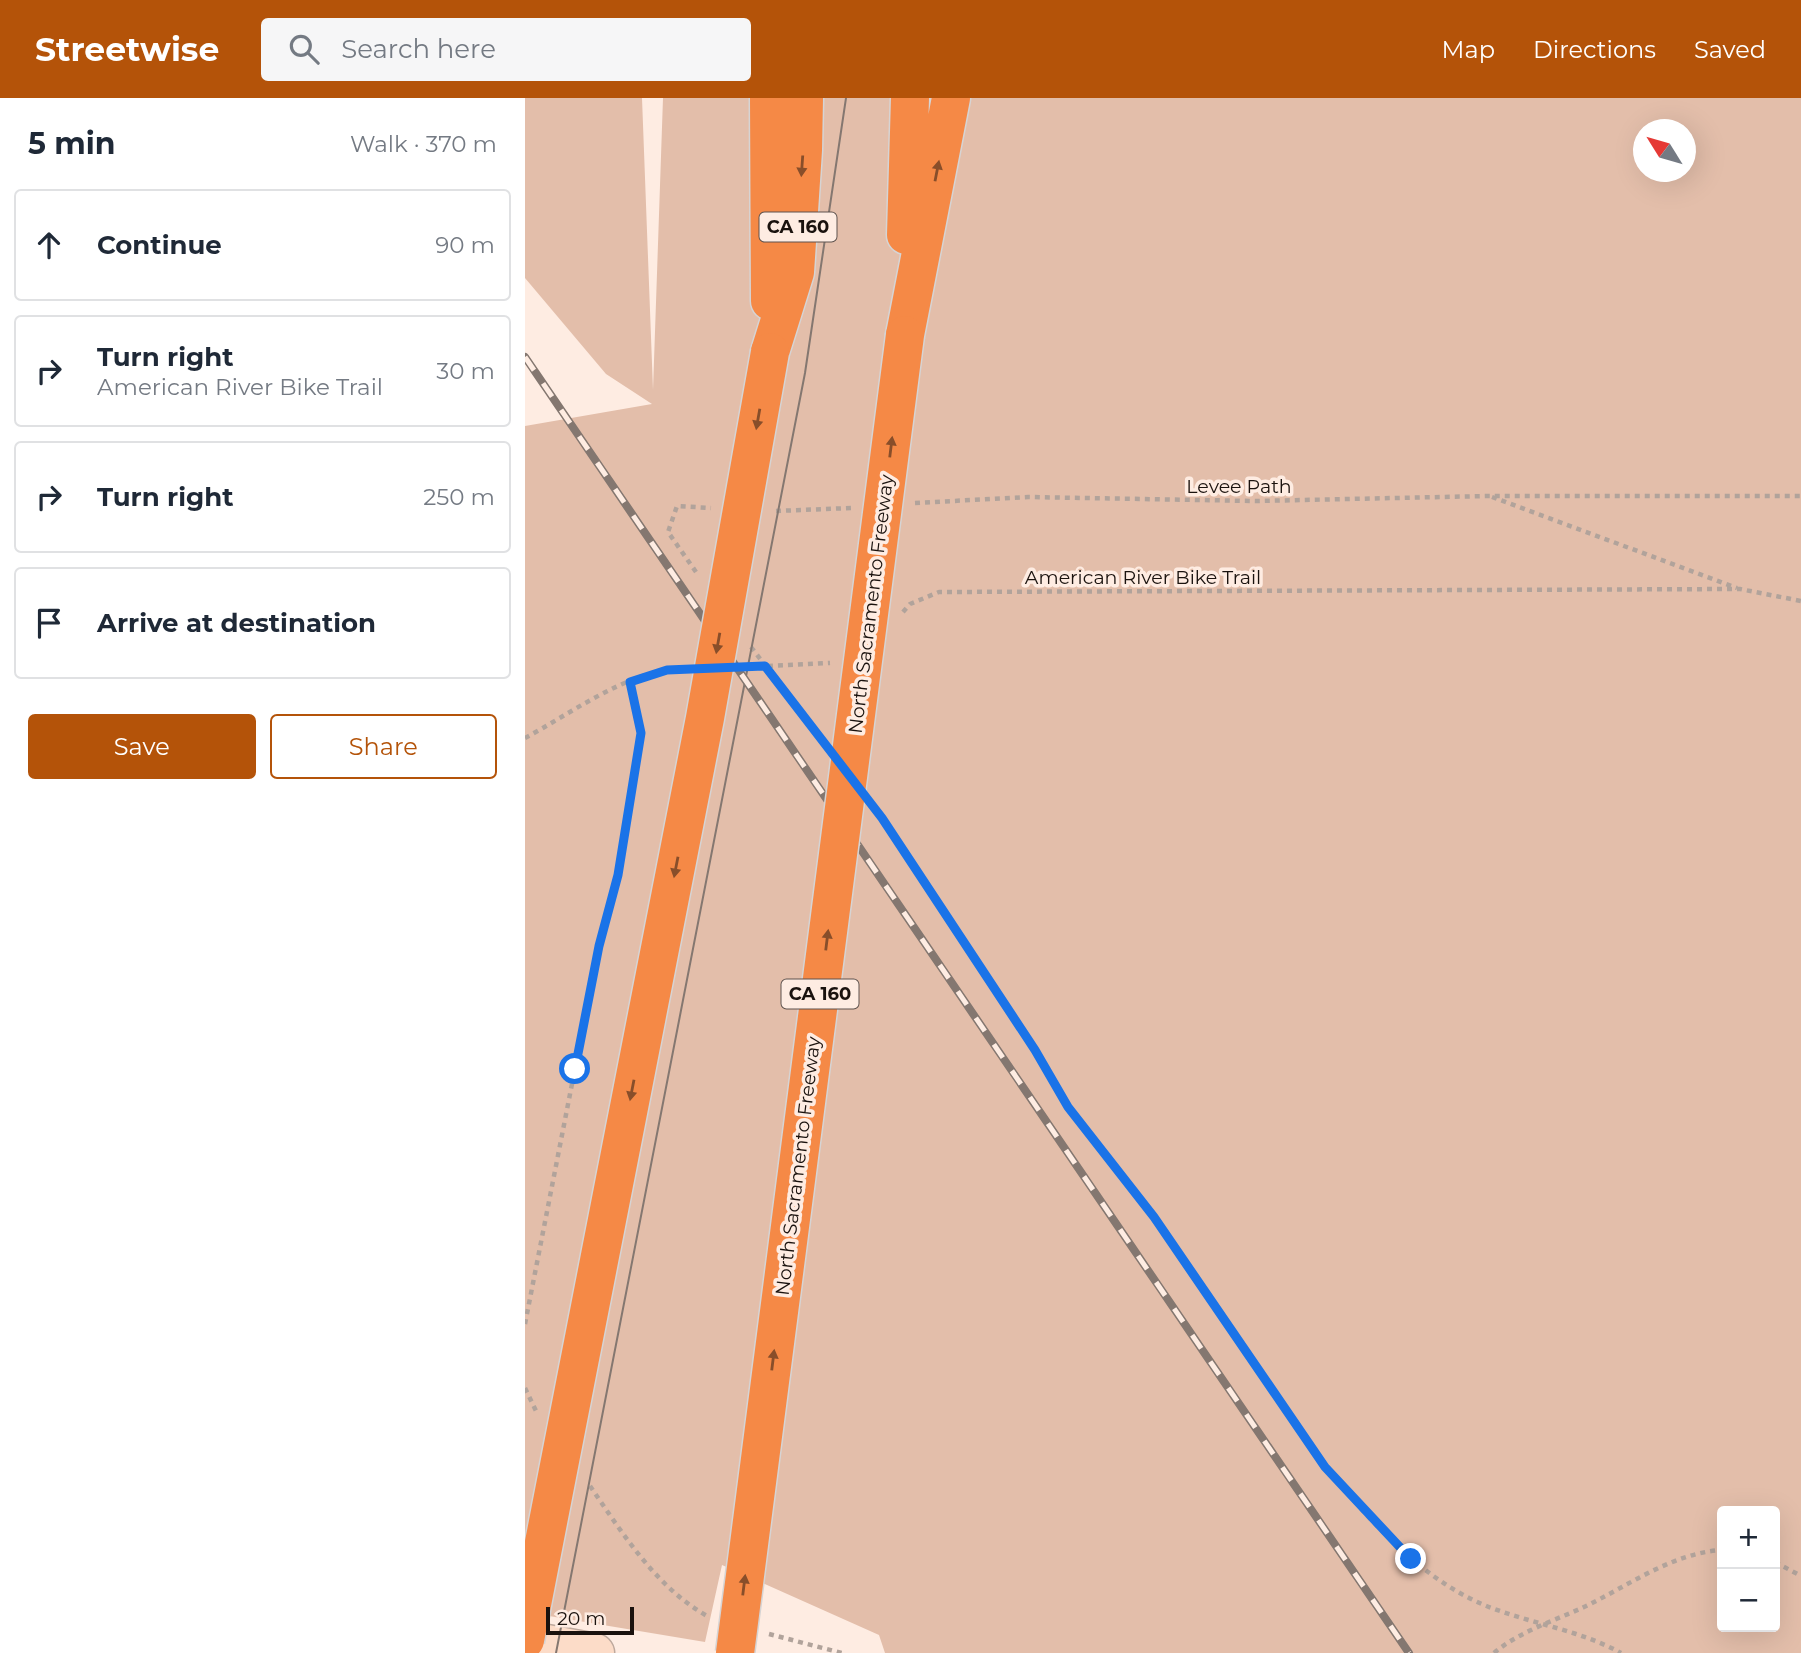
<!DOCTYPE html>
<meta charset="utf-8">
<style>
:root{--surface:#fff;--page:#f6f6f7;--text:#1f2937;--muted:#747a83;--line:#e0e1e3;--accent:#b45309}
body{margin:0;font-family:Montserrat,sans-serif;background:var(--page);color:var(--text)}
.controls{position:absolute;right:21px;bottom:21px;display:grid;overflow:hidden;border-radius:7px;box-shadow:0 7px 28px #0002}
.controls button{width:63px;height:63px;display:grid;place-items:center;padding:0;border:0;border-bottom:2px solid var(--line);background:var(--surface);color:var(--text);font:35px sans-serif}
.compass{position:absolute;left:1108px;top:21px;width:63px;height:63px;border-radius:50%;background:var(--surface);box-shadow:0 7px 28px #0002;rotate:307deg}
.scale{position:absolute;left:21px;bottom:18px;width:88px;box-sizing:border-box;padding-left:7px;border:4px solid #1a120e;border-top:0;font-size:19px;line-height:24px;white-space:nowrap;color:#1a120e;-webkit-text-stroke:5px #feece2;paint-order:stroke}
.stop{position:absolute;width:21px;height:21px;margin:-16px;border:5px solid #1a73e8;border-radius:50%;background:#fff}
.stop.end{background:#1a73e8;border-color:#fff;box-shadow:0 2px 7px #0008}
.list{margin:0;padding:0;list-style:none}
h2{display:flex;justify-content:space-between;align-items:center;height:91px;margin:0;padding:0 28px;font-size:30px}
h2 small{font-size:23px;font-weight:400;color:var(--muted)}
.list li{display:grid;grid-template-columns:46px 1fr auto;gap:21px;align-items:center;box-sizing:border-box;height:112px;margin:0 14px 14px;padding:0 14px;border:2px solid var(--line);border-radius:7px}
.list b{display:block;font-size:26px;white-space:nowrap}
.list p{margin:0;font-size:23px;white-space:nowrap;color:var(--muted)}
.list em{font-size:23px;font-style:normal;color:var(--muted)}
.actions{display:flex;gap:14px;padding:21px 28px}
.actions a{flex:1;padding:16px 0;border:2px solid var(--accent);border-radius:7px;text-align:center;font-size:24px;color:var(--accent)}
.actions .main{background:var(--accent);color:#fff}
.icon{flex:none;width:38px;height:38px;fill:none;stroke:currentColor;stroke-width:2;stroke-linecap:round;stroke-linejoin:round}
.map{position:relative;flex:none;width:1276px;height:1555px;overflow:hidden}
header{display:flex;align-items:center;gap:42px;box-sizing:border-box;height:98px;padding:0 35px;background:var(--accent);color:#fff}
header strong{font-size:33px}
nav{display:flex;gap:38px;margin-inline-start:auto;font-size:24px}
.search{width:490px;height:63px;background:var(--page);display:flex;align-items:center;gap:18px;box-sizing:border-box;padding:0 24px;border-radius:7px;color:var(--muted);font-size:26px}
main{display:flex}
aside{flex:1;background:var(--surface)}
.map>svg:first-child{display:block}
.green{fill:#e3beaa;fill-rule:evenodd}
.lines{fill:none;stroke-linecap:round;stroke-linejoin:round}
.secondary-casing{stroke:#bea99d;stroke-width:41}
.highway-casing{stroke:#d6d4d4;stroke-width:41}
.path{stroke:#b1a39b;stroke-width:4.5;stroke-dasharray:5 5;stroke-linecap:butt}
.secondary{stroke:#fcdcc8;stroke-width:38}
.highway{stroke:#f58946;stroke-width:38}
.tram{stroke:#847770;stroke-width:2}
.rail-casing{stroke:#847770;stroke-width:8}
.rail{stroke:#feece2;stroke-width:5;stroke-dasharray:16;stroke-linecap:butt}
.highway-bridge-casing{stroke:#d6d4d4;stroke-width:41;stroke-linecap:butt}
.highway-bridge{stroke:#f58946;stroke-width:38}
.oneway{fill:#884e2a}
.route{stroke:#1a73e8;stroke-width:9}
.labels{text-anchor:middle;dominant-baseline:central;stroke-width:7;stroke-linejoin:round;paint-order:stroke}
.shield{fill:#feece2;stroke:#5e534e;stroke-width:2}
.shield-label{font-size:18px;font-weight:bold;fill:#1a120e}
.street-label{font-size:19px;fill:#1a120e;stroke:#feece2}
</style>
<header>
<strong>Streetwise</strong>
<div class="search"><svg class="icon" aria-label="search" viewBox="0 0 24 24"><circle cx="10" cy="10" r="6"/><path d="M15 15l6 6"/></svg>Search here</div>
<nav><a>Map</a><a>Directions</a><a>Saved</a></nav>
</header>
<main>
<aside>
<h2>5 min<small>Walk · 370 m</small></h2>
<ul class="list">
<li><svg class="icon" aria-label="ahead" viewBox="0 0 24 24"><path d="M12 20V5M6 11l6-6 6 6"/></svg><div><b>Continue</b></div><em>90 m</em></li>
<li><svg class="icon" aria-label="right" viewBox="0 0 24 24"><path d="M7 20v-9h11M14 6l5 5-5 5"/></svg><div><b>Turn right</b><p>American River Bike Trail</p></div><em>30 m</em></li>
<li><svg class="icon" aria-label="right" viewBox="0 0 24 24"><path d="M7 20v-9h11M14 6l5 5-5 5"/></svg><div><b>Turn right</b></div><em>250 m</em></li>
<li><svg class="icon" aria-label="arrive" viewBox="0 0 24 24"><path d="M6 21V4h12l-3 4 3 4H6"/></svg><div><b>Arrive at destination</b></div></li>
</ul>
<div class="actions"><a class="main">Save</a><a>Share</a></div>
</aside>
<div class="map">
<svg width="1276" height="1555" viewBox="0 0 1276 1555">
<rect width="100%" height="100%" fill="#feece2"/>
<path class="green" d="M0,0H117L128,292L138,0H1276V1555H360L354,1537L197,1467L180,1544L0,1514V328L127,306L81,276L0,180ZM1118,32H1160V74H1118ZM1197,1413H1250V1529H1197Z"/>
<g class="lines">
<defs>
<path id="secondary" d="M0,1542L70,1555"/>
<path id="highway" d="M244,0L245,203
M381,137L385,0
M380,237L426,0
M245,254L270,174L278,52L279,0"/>
</defs>
<use href="#secondary" class="secondary-casing"/>
<use href="#highway" class="highway-casing"/>
<path class="path" d="M967,399L1212,490
M390,405L503,399L731,403L963,398H1276
M251,413L326,410
M171,474L143,434L152,408L186,410
M378,514L385,506L414,494L1215,491L1276,503
M226,549L295,639
M223,569L305,565
M0,640C45,616 102,573 154,571
M351,713L510,952L543,1009L629,1119L800,1369C849,1427 901,1488 975,1513C1015,1527 1058,1534 1096,1555
M0,1226L74,848L93,777L116,635L105,585
M0,1290L11,1313
M65,1388C98,1436 131,1489 182,1518
M1250,1464L1276,1478
M244,1536L317,1555
M969,1555C995,1533 1029,1523 1059,1509C1103,1488 1147,1455 1197,1452"/>
<use href="#secondary" class="secondary"/>
<use href="#highway" class="highway"/>
<path class="tram" d="M31,1555L280,275L321,0"/>
<defs>
<path id="rail" d="M0,259L884,1555"/>
</defs>
<use href="#rail" class="rail-casing"/>
<use href="#rail" class="rail"/>
<defs>
<path id="highway-bridge" d="M0,1542L180,620L245,254
M210,1555L380,237"/>
</defs>
<use href="#highway-bridge" class="highway-bridge-casing"/>
<use href="#highway-bridge" class="highway-bridge"/>
</g>
<defs><path id="oneway-solid" d="M-6-.8H1V-3.2L6.5 0L1 3.2V.8H-6Z" transform="scale(1.75)"/></defs>
<g class="oneway">
<use href="#oneway-solid" transform="translate(277 68) rotate(94)"/>
<use href="#oneway-solid" transform="translate(412 73) rotate(-79)"/>
<use href="#oneway-solid" transform="translate(233 321) rotate(100)"/>
<use href="#oneway-solid" transform="translate(366 349) rotate(-83)"/>
<use href="#oneway-solid" transform="translate(193 545) rotate(100)"/>
<use href="#oneway-solid" transform="translate(151 769) rotate(101)"/>
<use href="#oneway-solid" transform="translate(302 842) rotate(-83)"/>
<use href="#oneway-solid" transform="translate(107 992) rotate(101)"/>
<use href="#oneway-solid" transform="translate(248 1262) rotate(-83)"/>
<use href="#oneway-solid" transform="translate(219 1487) rotate(-83)"/>
</g>
<g class="lines">
<path class="route" d="M50,971L74,848L93,777L116,635L105,584L142,572L240,568L357,720L510,952L543,1009L629,1119L800,1369L886,1461"/>
</g>
<g class="labels">
<g class="shield">
<rect x="234.5" y="114.5" width="77" height="29" rx="5"/>
<rect x="256.5" y="881.5" width="77" height="29" rx="5"/>
</g>
<g class="shield-label">
<text x="273" y="129">CA 160</text>
<text x="295" y="896">CA 160</text>
</g>
<g class="street-label">
<text x="714" y="388">Levee Path</text>
<text x="618" y="479">American River Bike Trail</text>
<text transform="translate(346 506) rotate(-83)">North Sacramento Freeway</text>
<text transform="translate(273 1068) rotate(-83)">North Sacramento Freeway</text>
</g>
</g>
</svg>
<div class="controls">
<button>+</button>
<button>−</button>
</div>
<svg class="compass" viewBox="-18 -18 36 36"><path d="M0-13l5 13h-10z" fill="#e53935"/><path d="M0 13l5-13h-10z" fill="#747a83"/></svg>
<div class="scale">20 m</div>
<div class="stop" style="left:50px;top:971px"></div>
<div class="stop end" style="left:886px;top:1461px"></div>
</div>
</main>
